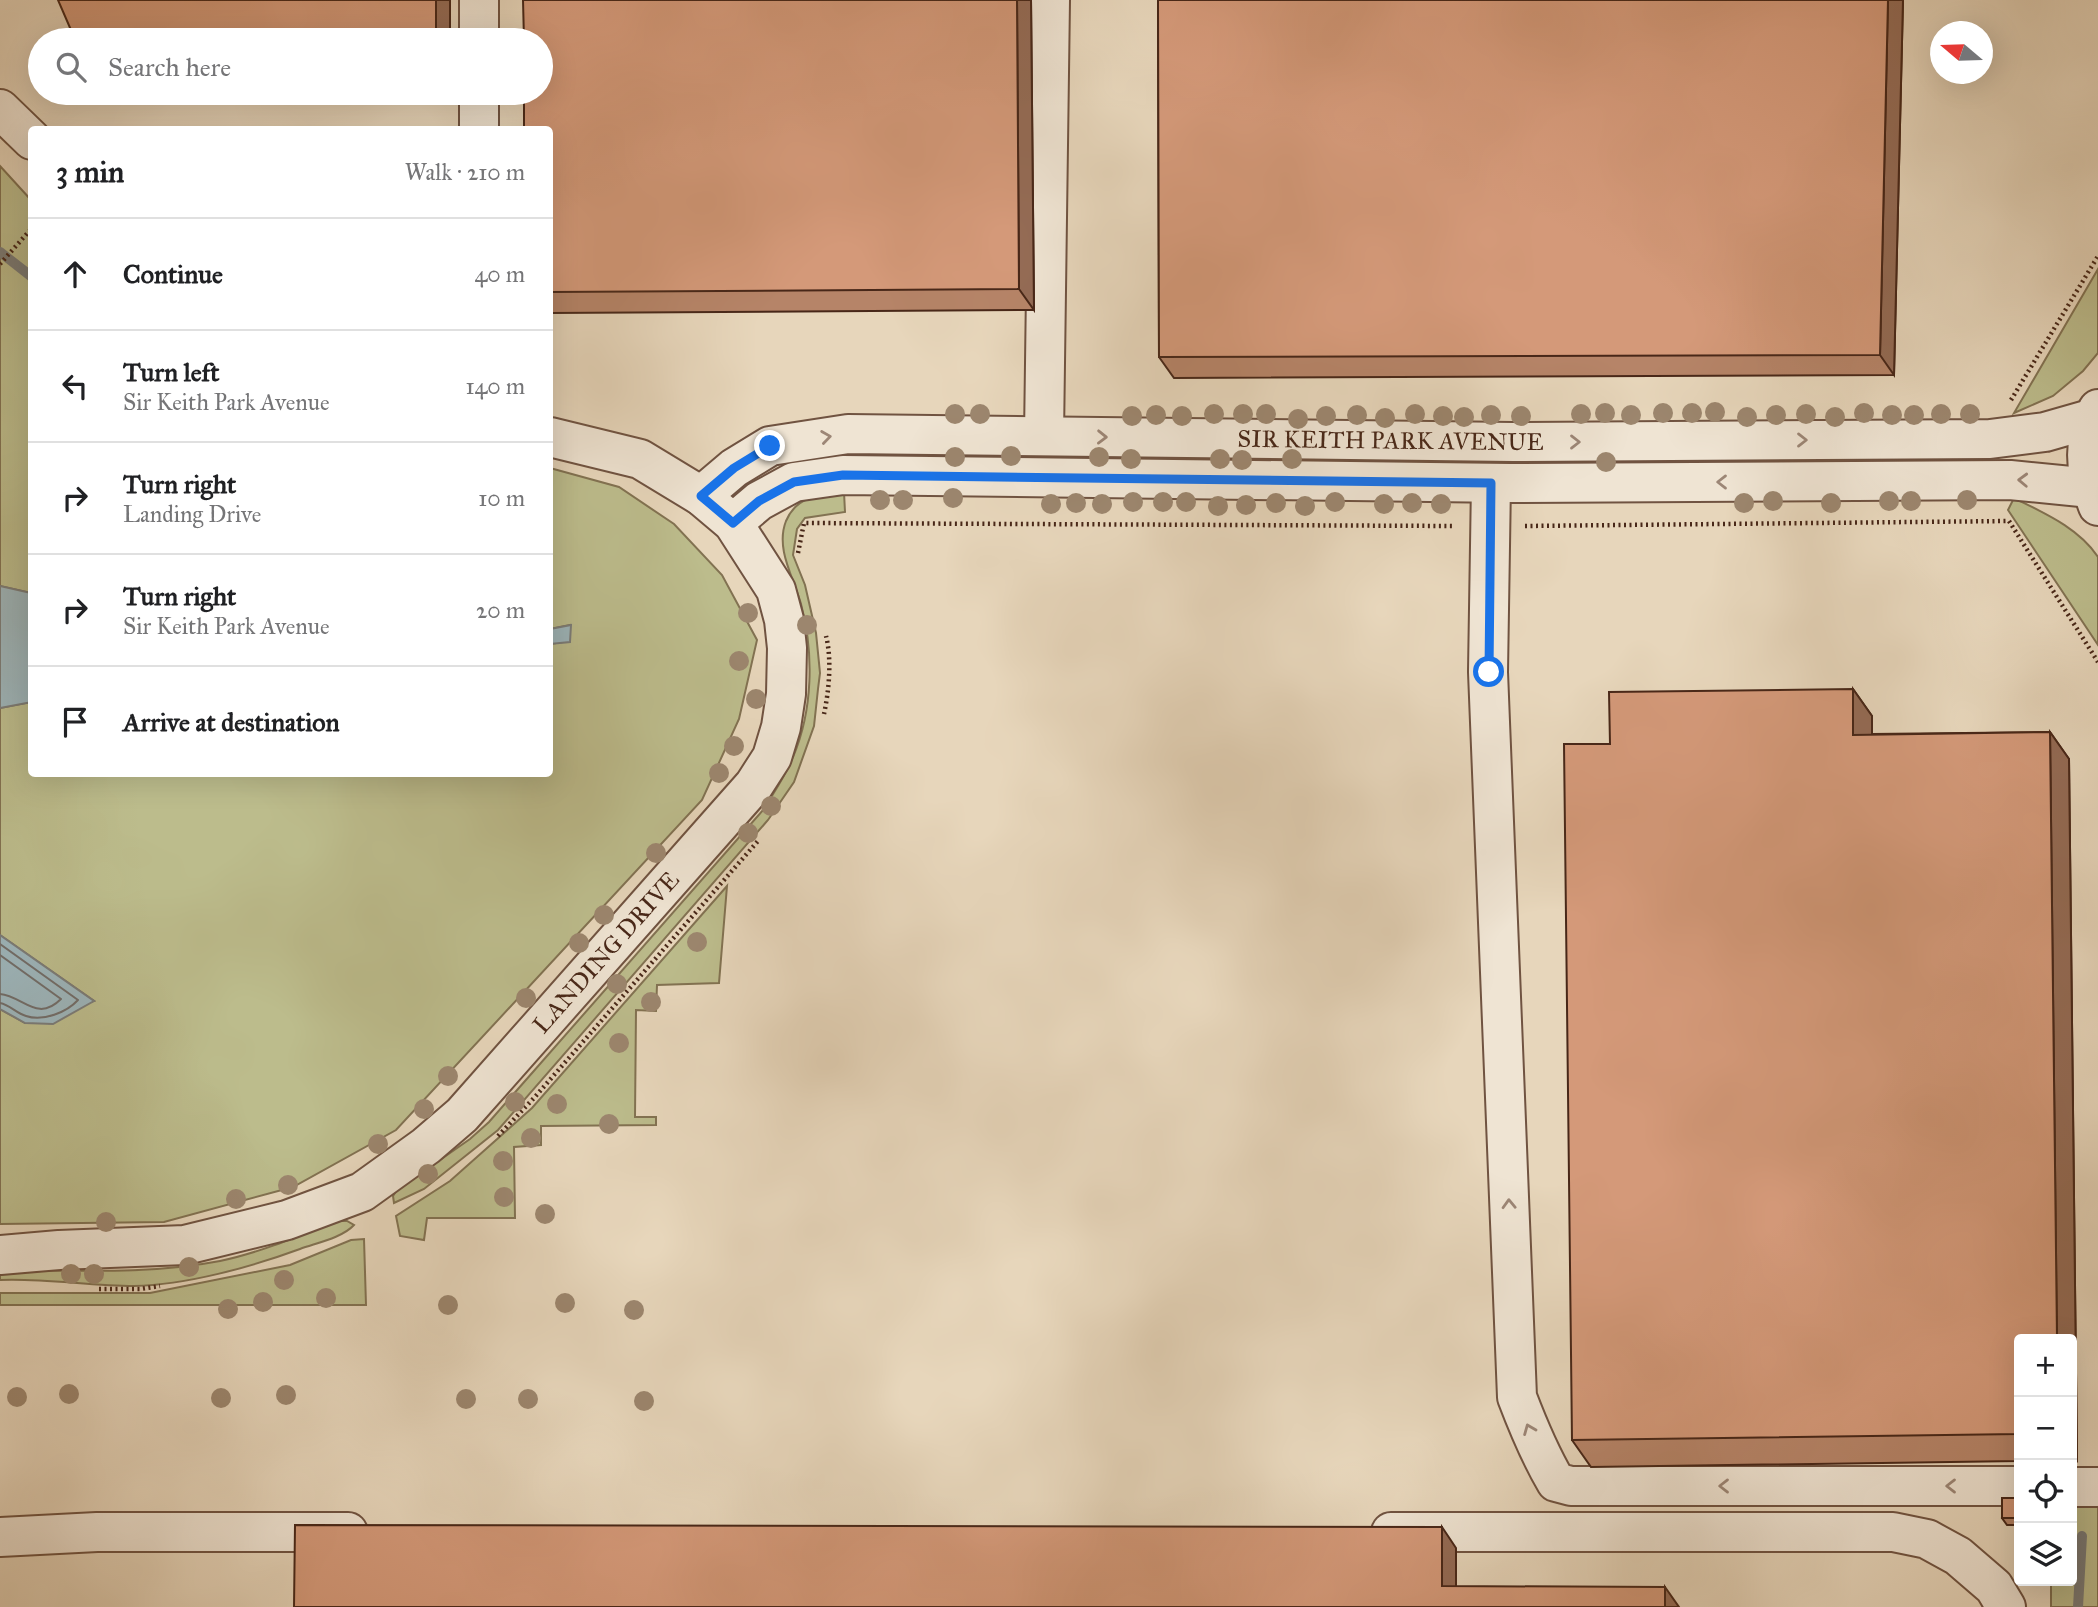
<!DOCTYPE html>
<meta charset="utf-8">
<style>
:root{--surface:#fff;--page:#f2f2f2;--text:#202124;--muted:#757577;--line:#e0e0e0}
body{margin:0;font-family:"IM FELL Great Primer",serif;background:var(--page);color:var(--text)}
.controls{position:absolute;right:21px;bottom:21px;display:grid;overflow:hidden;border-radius:7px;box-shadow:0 7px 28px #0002}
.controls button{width:63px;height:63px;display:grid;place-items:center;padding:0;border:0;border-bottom:2px solid var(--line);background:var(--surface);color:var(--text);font:35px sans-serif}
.compass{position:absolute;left:1930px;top:21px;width:63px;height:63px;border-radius:50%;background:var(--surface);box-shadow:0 7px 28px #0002;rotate:289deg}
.stop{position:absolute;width:21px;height:21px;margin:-16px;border:5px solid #1a73e8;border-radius:50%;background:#fff}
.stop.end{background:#1a73e8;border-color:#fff;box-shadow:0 2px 7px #0008}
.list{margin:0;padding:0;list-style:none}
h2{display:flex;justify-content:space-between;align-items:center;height:91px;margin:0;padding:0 28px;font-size:30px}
h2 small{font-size:23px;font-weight:400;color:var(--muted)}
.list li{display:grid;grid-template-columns:46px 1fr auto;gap:21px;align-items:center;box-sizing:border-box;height:112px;padding:0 28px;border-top:2px solid var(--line)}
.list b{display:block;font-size:26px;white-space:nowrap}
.list p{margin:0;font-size:23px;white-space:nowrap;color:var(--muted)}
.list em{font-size:23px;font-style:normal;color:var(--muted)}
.icon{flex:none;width:38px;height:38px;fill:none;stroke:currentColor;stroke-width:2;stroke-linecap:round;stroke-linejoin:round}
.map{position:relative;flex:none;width:2098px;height:1607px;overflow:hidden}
.search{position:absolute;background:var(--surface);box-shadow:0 7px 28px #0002;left:28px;top:28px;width:525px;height:77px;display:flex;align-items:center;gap:18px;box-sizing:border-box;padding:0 24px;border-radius:38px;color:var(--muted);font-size:26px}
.panel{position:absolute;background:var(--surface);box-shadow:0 7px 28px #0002;left:28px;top:126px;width:525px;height:651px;border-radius:7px}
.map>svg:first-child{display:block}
.green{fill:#bcbc8c;stroke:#827252;stroke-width:2}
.water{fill:#9db6bc;stroke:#7b7d7a;stroke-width:2}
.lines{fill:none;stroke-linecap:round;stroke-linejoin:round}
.shore{stroke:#726e6a;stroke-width:2}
.stream{stroke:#7b7d7a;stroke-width:10}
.minor-casing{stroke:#705341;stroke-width:42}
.path{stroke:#482718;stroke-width:4.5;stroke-dasharray:2 3.5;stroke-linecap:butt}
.minor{stroke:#efe4d3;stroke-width:38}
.tree{fill:#9c866e}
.wall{fill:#b68468;stroke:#482718;stroke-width:2}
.shaded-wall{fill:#946b55;stroke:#482718;stroke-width:2}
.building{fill:#d49979;stroke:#482718;stroke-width:2}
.oneway{stroke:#9c8676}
.route{stroke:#1a73e8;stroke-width:9}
.labels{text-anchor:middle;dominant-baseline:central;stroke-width:5;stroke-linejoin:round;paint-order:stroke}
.street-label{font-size:24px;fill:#482718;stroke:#efe4d3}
</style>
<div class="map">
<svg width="2098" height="1607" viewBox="0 0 2098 1607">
<rect width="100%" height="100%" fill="#e7d6bb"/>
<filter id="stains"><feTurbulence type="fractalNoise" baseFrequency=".00286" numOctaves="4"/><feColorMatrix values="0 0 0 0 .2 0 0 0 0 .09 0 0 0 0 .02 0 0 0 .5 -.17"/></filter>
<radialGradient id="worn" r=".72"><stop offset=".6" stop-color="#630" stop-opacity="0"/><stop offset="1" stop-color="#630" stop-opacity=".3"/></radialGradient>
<path class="green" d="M0,166L31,200V593L0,586Z
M2098,269V353L2083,371L2053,396L2014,413Z
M550,468L619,487L674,524L722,575L757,640L739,719L702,800L396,1130L293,1187L164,1222L0,1224V1009L25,1023L94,1001L0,935V708L31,702L32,774H550V644L570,641V625L550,629Z
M844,492L845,512L805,518L797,529L793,555L805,585L816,633L820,673L818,689L814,726L794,782L768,820L498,1130L424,1189L394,1203L393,1196L397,1190L470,1139L489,1122L764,809C774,792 786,775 793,757C813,710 814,653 801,604C794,578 775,549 786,521C797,495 820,495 844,492Z
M2014,498C2044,513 2079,528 2098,557V645L2008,510Z
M727,886L719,983L657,985L656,1011L636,1010L635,1117H656V1125L541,1126V1145L514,1147L515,1218H427L424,1240L400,1236L396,1216L450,1181L532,1108Z
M336,1221H347L354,1225C342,1238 316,1243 300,1249C251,1267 186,1285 134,1286C89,1286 44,1278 0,1280V1270C72,1270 148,1275 220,1261C259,1253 299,1236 336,1221Z
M364,1239L366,1305H0V1293H150L290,1265L351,1240Z
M2098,1502V1607H2051V1581H2072V1503Z"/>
<path class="water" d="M0,586L31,593L32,702L0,708Z
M571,625L570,642L550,644V629Z
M0,935L94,1001L53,1024L25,1023L0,1009Z"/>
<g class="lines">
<path class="shore" d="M0,944L78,1000C67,1012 43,1022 26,1016C16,1013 10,1005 0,1003
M0,955L61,999C37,1023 23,996 0,994"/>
<path class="stream" d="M0,252L32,277
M2078,1607L2082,1536"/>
<defs>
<g id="minor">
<path d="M479,40V0"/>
<path d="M0,109L32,140"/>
<path d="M479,130V93"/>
<path d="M2098,409C2082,441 2085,474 2098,506"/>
<path d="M1044,436L1050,0"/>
<path d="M1491,483L1488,672L1517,1397C1528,1426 1540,1455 1556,1482L1571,1486H2019"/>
<path id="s1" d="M701,496L734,468L770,446L848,434L1513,442L1990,439L2045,432L2094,418"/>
<path d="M733,523L759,501L794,482L843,475L1510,483L2010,480L2091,488"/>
<path id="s2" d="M0,1255L59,1250L185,1245L287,1220L362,1192L426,1146L462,1115L754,785L772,757L781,727L786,694L787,648L784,620L776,590L733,523L701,496L640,459L550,437"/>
<path d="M2072,1487H2098"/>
<path d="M1391,1532H1893L1927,1539L1958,1556L1994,1587L2006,1607"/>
<path d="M0,1537L97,1532H348"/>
</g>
</defs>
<use href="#minor" class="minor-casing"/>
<path class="path" d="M0,264L32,228
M2011,400L2098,256
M2009,521L2098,662
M1525,526L2009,521
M798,553L804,523L1454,526
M824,714C829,691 832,659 826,636
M498,1136L534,1098L758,841
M99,1289H140L160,1286"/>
<use href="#minor" class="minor"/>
</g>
<g class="tree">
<circle cx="1715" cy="412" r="10"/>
<circle cx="1605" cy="413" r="10"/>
<circle cx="1663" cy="413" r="10"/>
<circle cx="1692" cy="413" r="10"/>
<circle cx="1864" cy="413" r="10"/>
<circle cx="955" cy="414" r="10"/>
<circle cx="980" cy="414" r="10"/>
<circle cx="1214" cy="414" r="10"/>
<circle cx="1243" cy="414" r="10"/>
<circle cx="1266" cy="414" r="10"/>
<circle cx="1415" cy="414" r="10"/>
<circle cx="1581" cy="414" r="10"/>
<circle cx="1806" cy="414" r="10"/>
<circle cx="1941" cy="414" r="10"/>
<circle cx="1970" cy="414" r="10"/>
<circle cx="1156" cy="415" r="10"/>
<circle cx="1357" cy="415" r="10"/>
<circle cx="1491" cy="415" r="10"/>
<circle cx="1631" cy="415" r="10"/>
<circle cx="1776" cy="415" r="10"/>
<circle cx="1892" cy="415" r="10"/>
<circle cx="1914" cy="415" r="10"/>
<circle cx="1132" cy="416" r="10"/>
<circle cx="1182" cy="416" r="10"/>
<circle cx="1326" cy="416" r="10"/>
<circle cx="1443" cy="416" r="10"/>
<circle cx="1521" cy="416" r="10"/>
<circle cx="1464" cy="417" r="10"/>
<circle cx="1747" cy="417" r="10"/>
<circle cx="1835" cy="417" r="10"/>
<circle cx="1385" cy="418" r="10"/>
<circle cx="1298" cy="419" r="10"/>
<circle cx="1011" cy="456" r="10"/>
<circle cx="955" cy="457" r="10"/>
<circle cx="1099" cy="457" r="10"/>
<circle cx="1131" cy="459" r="10"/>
<circle cx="1220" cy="459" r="10"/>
<circle cx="1292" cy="459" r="10"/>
<circle cx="1242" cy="460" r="10"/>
<circle cx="1606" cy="462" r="10"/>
<circle cx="953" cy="498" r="10"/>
<circle cx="880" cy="500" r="10"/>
<circle cx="903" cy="500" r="10"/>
<circle cx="1967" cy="500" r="10"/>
<circle cx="1773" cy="501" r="10"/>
<circle cx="1889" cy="501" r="10"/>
<circle cx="1911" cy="501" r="10"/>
<circle cx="1133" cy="502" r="10"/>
<circle cx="1163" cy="502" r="10"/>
<circle cx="1186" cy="502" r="10"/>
<circle cx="1335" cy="502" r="10"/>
<circle cx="1076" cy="503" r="10"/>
<circle cx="1276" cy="503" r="10"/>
<circle cx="1412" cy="503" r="10"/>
<circle cx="1744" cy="503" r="10"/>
<circle cx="1831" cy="503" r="10"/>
<circle cx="1051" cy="504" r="10"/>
<circle cx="1102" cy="504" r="10"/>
<circle cx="1384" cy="504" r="10"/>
<circle cx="1441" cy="504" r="10"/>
<circle cx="1246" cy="505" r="10"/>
<circle cx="1218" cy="506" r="10"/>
<circle cx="1305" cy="506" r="10"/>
<circle cx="748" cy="613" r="10"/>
<circle cx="807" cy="625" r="10"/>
<circle cx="739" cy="661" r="10"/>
<circle cx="756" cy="699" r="10"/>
<circle cx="734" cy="746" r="10"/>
<circle cx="719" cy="773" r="10"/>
<circle cx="771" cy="806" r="10"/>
<circle cx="748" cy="833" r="10"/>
<circle cx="656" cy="853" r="10"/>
<circle cx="604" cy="915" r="10"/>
<circle cx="697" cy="942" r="10"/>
<circle cx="579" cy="943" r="10"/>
<circle cx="617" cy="984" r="10"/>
<circle cx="526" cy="998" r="10"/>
<circle cx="651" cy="1002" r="10"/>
<circle cx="619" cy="1043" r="10"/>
<circle cx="448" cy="1076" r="10"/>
<circle cx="515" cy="1102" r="10"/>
<circle cx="557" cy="1104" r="10"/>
<circle cx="424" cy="1109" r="10"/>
<circle cx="609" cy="1124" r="10"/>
<circle cx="531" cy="1138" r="10"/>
<circle cx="378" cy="1144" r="10"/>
<circle cx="503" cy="1161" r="10"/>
<circle cx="428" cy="1174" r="10"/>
<circle cx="288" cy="1185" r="10"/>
<circle cx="504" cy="1197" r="10"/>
<circle cx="236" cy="1199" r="10"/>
<circle cx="545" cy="1214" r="10"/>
<circle cx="106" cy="1222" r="10"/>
<circle cx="189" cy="1267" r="10"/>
<circle cx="71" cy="1274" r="10"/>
<circle cx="94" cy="1274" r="10"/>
<circle cx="284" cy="1280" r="10"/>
<circle cx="326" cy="1298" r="10"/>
<circle cx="263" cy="1302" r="10"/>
<circle cx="565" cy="1303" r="10"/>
<circle cx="448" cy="1305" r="10"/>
<circle cx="228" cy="1309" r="10"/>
<circle cx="634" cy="1310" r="10"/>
<circle cx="69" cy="1394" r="10"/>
<circle cx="286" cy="1395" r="10"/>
<circle cx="17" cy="1397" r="10"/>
<circle cx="221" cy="1398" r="10"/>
<circle cx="466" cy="1399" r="10"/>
<circle cx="528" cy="1399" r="10"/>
<circle cx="644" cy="1401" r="10"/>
</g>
<path class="wall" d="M1031,0L1034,310L550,313V130Z
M1158,0H1903L1894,375L1174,378L1159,357Z
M1853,689L1872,716V734L2050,732L2069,759L2077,1460H2072V1339H2019V1461L1591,1467L1572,1440L1610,744Z
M2019,1498V1525H2007L2002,1518Z"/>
<path class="shaded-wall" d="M436,0H450V40H436Z
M1017,0H1031L1034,310L1019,289Z
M1888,0H1903L1894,375L1880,355Z
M1853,689L1872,716V762L1853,735Z
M2050,732L2069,759L2077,1460L2072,1453V1339H2057Z
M1442,1527L1456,1548V1607L1442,1586Z
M1665,1587L1679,1607H1665Z"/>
<path class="building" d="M58,0H436V40H78L74,37Z
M523,0H1017L1019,289L550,292V130H524V93H541V40H524Z
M1158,0H1888L1880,355L1159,357Z
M1853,689V735L2050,732L2057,1339H2019V1434L1572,1440L1564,744H1610L1609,692Z
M2002,1498H2019V1518H2002Z
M295,1525L1442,1527V1586L1665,1587V1607H294Z"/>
<defs><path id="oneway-chevron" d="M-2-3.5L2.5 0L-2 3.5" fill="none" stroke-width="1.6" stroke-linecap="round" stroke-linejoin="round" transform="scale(1.75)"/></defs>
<g class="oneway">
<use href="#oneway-chevron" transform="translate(826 437) rotate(-8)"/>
<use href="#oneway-chevron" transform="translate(1102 437) rotate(1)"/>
<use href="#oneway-chevron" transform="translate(1802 440)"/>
<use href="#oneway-chevron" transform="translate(1575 442)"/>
<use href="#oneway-chevron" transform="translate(2023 480) rotate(-178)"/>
<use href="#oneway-chevron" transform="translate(1722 482) rotate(180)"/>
<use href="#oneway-chevron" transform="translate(1509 1204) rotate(-92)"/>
<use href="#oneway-chevron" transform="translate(1529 1429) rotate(-112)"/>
<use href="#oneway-chevron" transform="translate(1724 1486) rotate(-180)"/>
<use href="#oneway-chevron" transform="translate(1951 1486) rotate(-180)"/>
</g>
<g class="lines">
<path class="route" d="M770,446L734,468L701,496L733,523L759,501L794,482L843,475L1491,483L1489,672"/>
</g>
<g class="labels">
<g class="street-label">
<text stroke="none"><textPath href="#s1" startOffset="707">SIR KEITH PARK AVENUE</textPath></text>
<text stroke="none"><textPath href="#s2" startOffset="714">LANDING DRIVE</textPath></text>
</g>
</g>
<rect width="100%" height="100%" filter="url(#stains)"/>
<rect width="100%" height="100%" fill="url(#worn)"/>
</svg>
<div class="controls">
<button>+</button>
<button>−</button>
<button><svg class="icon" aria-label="locate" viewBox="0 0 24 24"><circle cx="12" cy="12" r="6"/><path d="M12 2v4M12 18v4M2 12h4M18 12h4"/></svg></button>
<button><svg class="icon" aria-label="layers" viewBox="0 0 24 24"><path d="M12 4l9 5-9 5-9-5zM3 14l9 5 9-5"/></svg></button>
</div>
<svg class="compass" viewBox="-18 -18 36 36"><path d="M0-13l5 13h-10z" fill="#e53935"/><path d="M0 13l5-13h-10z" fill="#757577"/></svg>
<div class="stop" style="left:1489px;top:672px"></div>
<div class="stop end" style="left:770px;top:446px"></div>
<div class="search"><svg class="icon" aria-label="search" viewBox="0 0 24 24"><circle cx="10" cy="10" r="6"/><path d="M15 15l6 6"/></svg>Search here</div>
<section class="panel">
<h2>3 min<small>Walk · 210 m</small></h2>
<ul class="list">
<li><svg class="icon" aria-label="ahead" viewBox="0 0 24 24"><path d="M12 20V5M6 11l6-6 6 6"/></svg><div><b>Continue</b></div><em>40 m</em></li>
<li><svg class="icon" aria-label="left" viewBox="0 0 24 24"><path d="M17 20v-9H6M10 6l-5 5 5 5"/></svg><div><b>Turn left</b><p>Sir Keith Park Avenue</p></div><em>140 m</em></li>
<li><svg class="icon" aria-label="right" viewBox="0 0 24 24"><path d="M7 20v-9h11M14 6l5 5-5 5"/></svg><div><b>Turn right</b><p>Landing Drive</p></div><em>10 m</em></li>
<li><svg class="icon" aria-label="right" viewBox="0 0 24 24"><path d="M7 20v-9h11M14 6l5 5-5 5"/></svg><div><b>Turn right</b><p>Sir Keith Park Avenue</p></div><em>20 m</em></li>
<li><svg class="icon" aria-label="arrive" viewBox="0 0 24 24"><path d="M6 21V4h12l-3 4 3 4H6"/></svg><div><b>Arrive at destination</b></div></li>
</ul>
</section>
</div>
